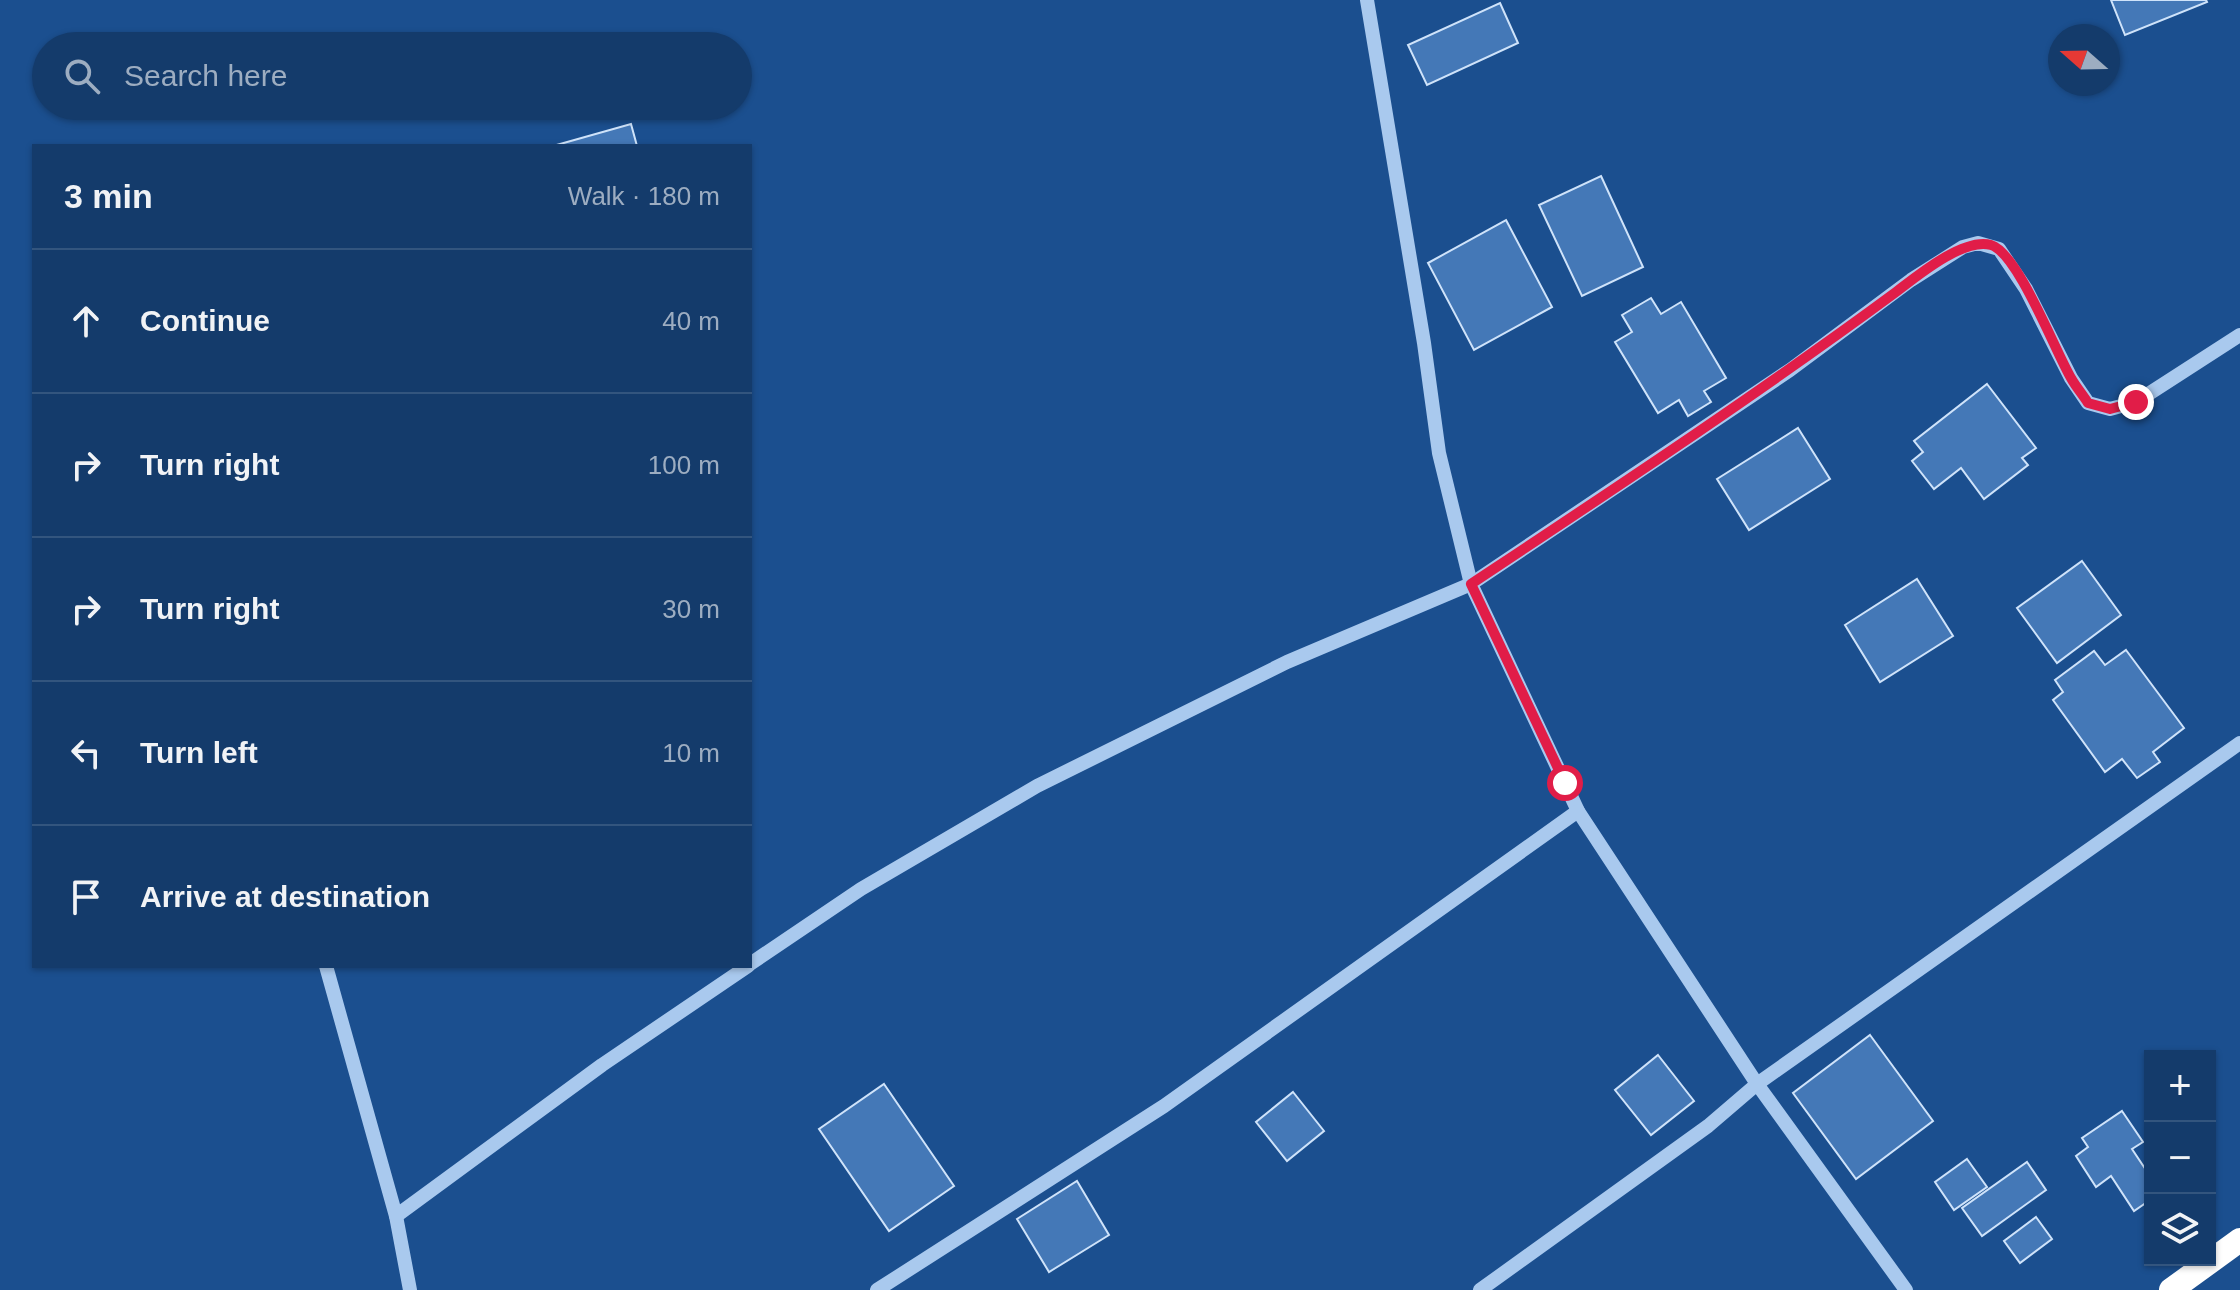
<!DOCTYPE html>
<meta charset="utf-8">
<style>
body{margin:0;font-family:Helvetica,sans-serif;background:#1d4271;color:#f1f3f6}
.controls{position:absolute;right:24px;bottom:24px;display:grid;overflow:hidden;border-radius:0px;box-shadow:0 2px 6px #0004}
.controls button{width:72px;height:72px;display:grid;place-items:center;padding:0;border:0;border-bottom:2px solid #33557e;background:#143b6b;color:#f1f3f6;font:40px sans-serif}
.compass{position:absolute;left:2048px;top:24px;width:72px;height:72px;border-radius:50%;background:#143b6b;box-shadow:0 2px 6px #0004;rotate:290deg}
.stop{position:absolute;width:24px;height:24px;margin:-18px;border:6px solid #e11d48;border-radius:50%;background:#fff}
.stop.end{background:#e11d48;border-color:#fff;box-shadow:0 2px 8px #0008}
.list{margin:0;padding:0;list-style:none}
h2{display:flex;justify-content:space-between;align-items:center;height:104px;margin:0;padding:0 32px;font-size:34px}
h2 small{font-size:26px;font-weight:400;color:#9dadc1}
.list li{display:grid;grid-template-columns:52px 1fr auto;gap:24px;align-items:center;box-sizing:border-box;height:144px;padding:0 32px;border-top:2px solid #33557e}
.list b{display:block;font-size:30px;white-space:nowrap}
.list em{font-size:26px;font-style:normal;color:#9dadc1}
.icon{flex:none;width:44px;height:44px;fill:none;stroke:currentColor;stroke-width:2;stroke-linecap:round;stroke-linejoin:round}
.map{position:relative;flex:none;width:2240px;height:1290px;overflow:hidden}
.search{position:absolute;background:#143b6b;box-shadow:0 2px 6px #0004;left:32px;top:32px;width:720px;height:88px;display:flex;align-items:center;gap:20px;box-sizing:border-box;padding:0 28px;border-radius:44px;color:#9dadc1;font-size:30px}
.panel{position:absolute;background:#143b6b;box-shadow:0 2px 6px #0004;left:32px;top:144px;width:720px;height:824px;border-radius:0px}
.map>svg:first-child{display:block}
.building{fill:#4478b7;stroke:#cfe3fa;stroke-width:2}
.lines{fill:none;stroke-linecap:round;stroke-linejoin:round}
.minor{stroke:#a9c9ee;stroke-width:14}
.highway{stroke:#fff;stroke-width:24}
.route{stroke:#e11d48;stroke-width:10}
</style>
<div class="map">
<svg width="2240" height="1290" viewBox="0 0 2240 1290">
<rect width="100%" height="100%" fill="#1b4f8f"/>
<g class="building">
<polygon points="2111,0 2206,0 2207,2 2125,35"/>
<polygon points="1500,3 1518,43 1427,85 1408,45"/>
<polygon points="631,124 637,146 553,146"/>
<polygon points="1601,176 1643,267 1582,296 1539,205"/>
<polygon points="1506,220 1552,307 1474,350 1428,263"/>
<polygon points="1651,298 1661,314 1681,302 1726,378 1704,391 1711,402 1688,416 1679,400 1658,413 1615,342 1632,332 1622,315"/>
<polygon points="1987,384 2036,448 2022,458 2028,465 1984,499 1961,468 1934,489 1912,461 1923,452 1914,441"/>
<polygon points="1798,428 1830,479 1749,530 1717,479"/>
<polygon points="2082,561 2121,615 2057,663 2017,608"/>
<polygon points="1917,579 1953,636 1880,682 1845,625"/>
<polygon points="2126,650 2184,728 2153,752 2160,762 2137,778 2122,759 2105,772 2053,700 2063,692 2055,680 2094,651 2105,665"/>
<polygon points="1870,1035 1933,1121 1856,1179 1793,1093"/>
<polygon points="1658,1055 1694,1101 1651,1135 1615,1090"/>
<polygon points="884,1084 954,1186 889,1231 819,1129"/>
<polygon points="1293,1092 1324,1131 1287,1161 1256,1122"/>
<polygon points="2122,1111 2143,1142 2132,1149 2150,1176 2150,1200 2134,1211 2111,1176 2096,1187 2076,1156 2088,1147 2082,1138"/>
<polygon points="1967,1159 1987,1187 1954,1210 1935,1182"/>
<polygon points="2027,1162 2046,1190 1982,1236 1962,1208"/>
<polygon points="1077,1181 1109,1235 1049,1272 1017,1219"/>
<polygon points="2036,1217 2052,1239 2020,1263 2004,1241"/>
</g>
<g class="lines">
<g class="minor">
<polyline points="1367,0 1424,343 1439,453 1471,584 1578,811 1757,1084 1906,1290"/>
<polyline points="750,964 861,889 1037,786 1287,662 1471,584 1790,370 1911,280 1963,247 1978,243 1999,249 2026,289 2071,378 2088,403 2110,409 2136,402 2240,335"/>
<polyline points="326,966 396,1216 410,1290"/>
<polyline points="396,1216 602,1065 748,966"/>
<polyline points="877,1290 1164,1106 1578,811"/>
<polyline points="1480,1290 1708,1126 1757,1084 2240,743"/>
</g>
<polyline class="highway" points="2171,1290 2240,1240"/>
</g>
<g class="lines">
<path class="route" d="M1565,783l-94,-199c143,-95 287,-190 425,-292 21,-16 68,-55 95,-47 27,8 64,106 80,133 5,9 12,17 17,25l22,6 26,-7"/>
</g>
</svg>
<div class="controls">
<button>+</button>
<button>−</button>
<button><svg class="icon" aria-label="layers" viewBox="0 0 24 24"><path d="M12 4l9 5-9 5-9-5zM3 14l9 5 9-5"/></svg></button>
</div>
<svg class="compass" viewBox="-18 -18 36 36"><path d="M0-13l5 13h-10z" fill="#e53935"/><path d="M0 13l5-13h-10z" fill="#9dadc1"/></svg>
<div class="stop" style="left:1565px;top:783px"></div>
<div class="stop end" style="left:2136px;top:402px"></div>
<div class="search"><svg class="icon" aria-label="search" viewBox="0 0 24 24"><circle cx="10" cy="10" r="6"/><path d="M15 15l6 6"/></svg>Search here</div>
<section class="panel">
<h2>3 min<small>Walk · 180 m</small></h2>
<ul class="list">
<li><svg class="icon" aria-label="ahead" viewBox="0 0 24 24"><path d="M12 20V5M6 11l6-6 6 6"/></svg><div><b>Continue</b></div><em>40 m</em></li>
<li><svg class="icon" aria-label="right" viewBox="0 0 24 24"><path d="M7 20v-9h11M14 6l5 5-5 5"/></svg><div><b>Turn right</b></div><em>100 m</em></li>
<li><svg class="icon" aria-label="right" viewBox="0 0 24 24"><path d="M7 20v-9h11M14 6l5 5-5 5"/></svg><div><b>Turn right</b></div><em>30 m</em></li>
<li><svg class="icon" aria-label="left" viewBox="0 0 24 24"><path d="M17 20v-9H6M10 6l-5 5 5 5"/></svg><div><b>Turn left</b></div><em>10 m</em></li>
<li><svg class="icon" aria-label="arrive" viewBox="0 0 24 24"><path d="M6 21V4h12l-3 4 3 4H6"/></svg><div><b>Arrive at destination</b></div></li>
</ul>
</section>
</div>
